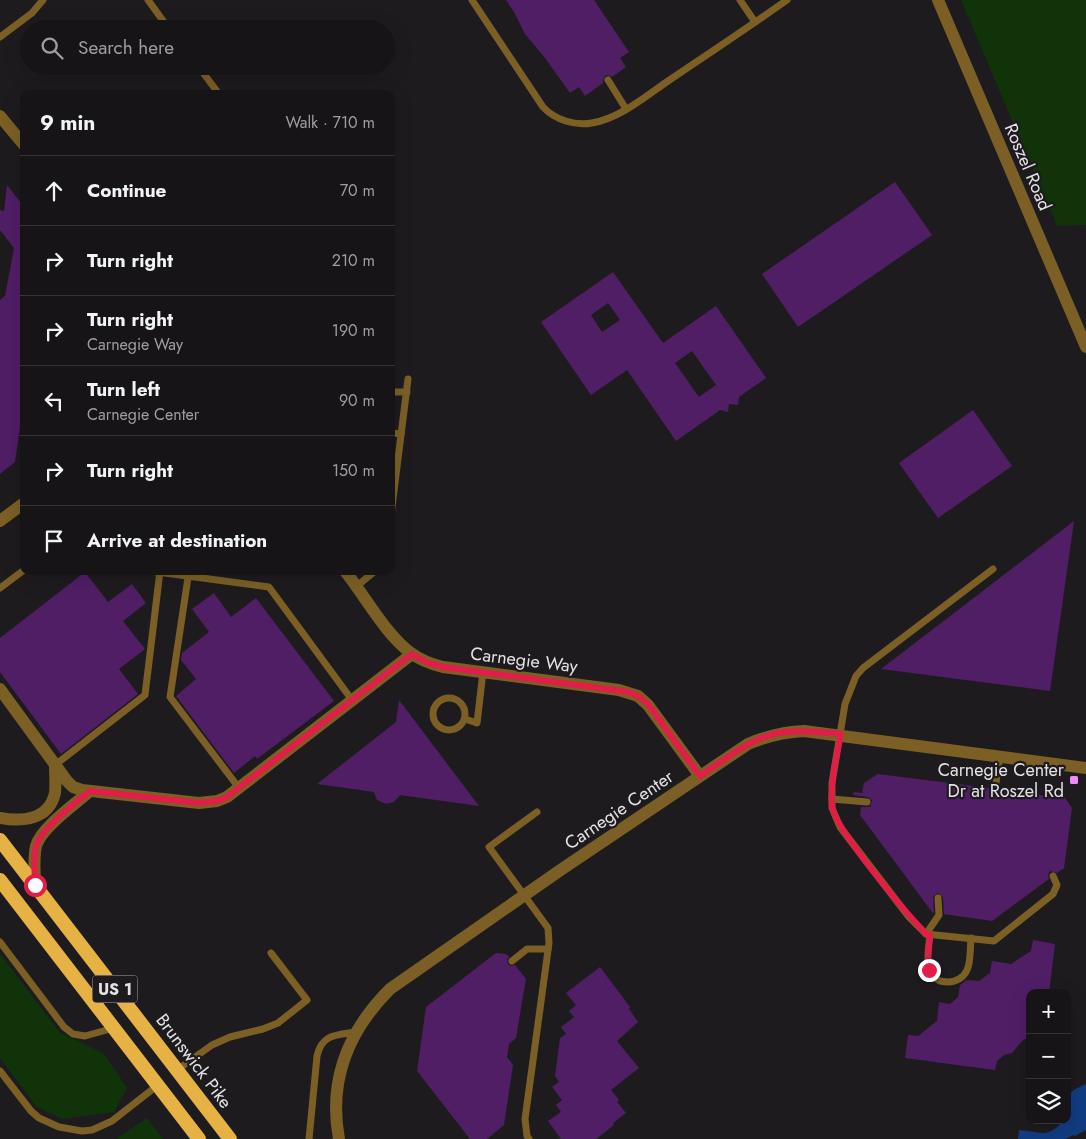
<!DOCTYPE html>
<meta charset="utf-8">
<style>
body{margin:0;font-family:Jost,sans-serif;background:#1f1d20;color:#f1f3f6}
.controls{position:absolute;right:15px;bottom:15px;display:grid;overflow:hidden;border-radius:10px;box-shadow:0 5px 20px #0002}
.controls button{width:45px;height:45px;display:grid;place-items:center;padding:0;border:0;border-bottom:1px solid #353336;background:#161417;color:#f1f3f6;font:25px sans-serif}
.stop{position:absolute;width:15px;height:15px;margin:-11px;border:4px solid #e11d48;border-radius:50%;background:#fff}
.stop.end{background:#e11d48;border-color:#fff;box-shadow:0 1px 5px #0008}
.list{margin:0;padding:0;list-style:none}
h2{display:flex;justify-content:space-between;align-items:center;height:65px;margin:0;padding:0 20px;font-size:21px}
h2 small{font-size:16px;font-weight:400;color:#9e9ea1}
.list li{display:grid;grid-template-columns:32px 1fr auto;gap:15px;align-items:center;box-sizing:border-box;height:70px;padding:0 20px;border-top:1px solid #353336}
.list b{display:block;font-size:19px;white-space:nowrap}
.list p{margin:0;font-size:16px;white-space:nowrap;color:#9e9ea1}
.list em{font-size:16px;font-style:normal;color:#9e9ea1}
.icon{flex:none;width:28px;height:28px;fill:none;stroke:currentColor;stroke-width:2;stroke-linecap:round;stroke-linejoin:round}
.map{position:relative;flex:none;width:1086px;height:1139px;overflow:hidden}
.search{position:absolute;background:#161417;box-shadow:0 5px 20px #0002;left:20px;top:20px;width:375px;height:55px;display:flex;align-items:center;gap:12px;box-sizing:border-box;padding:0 18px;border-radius:28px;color:#9e9ea1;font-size:19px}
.panel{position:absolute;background:#161417;box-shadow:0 5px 20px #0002;left:20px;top:90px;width:375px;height:485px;border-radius:10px}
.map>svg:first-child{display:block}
.green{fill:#11330a}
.water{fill:#113c81}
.building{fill:#501e65;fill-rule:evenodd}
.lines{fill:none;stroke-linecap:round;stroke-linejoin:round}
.service{stroke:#7b5f25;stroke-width:7}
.minor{stroke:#7b5f25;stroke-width:12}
.trunk{stroke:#e6b244;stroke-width:14}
.route{stroke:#e11d48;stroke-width:6}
.poi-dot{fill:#ed8cf9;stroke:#1e1b1f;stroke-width:2}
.labels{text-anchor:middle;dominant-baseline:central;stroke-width:4.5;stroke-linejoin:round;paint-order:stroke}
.shield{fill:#1e1b1f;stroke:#a9a6a9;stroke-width:1}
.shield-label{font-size:16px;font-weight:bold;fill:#e4e2e4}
.street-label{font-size:18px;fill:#e4e2e4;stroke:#1e1b1f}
.poi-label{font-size:18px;fill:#e4e2e4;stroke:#1e1b1f;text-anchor:end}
</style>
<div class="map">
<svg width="1086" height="1139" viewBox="0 0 1086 1139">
<rect width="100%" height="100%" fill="#1e1b1f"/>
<g class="green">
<polygon points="961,0 1086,0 1086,225 1057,226"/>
<polygon points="0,954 60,1033 83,1043 104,1054 127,1088 114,1112 62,1119 37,1107 0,1058"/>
<polygon points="147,1118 163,1139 116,1139"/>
</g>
<path class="water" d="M1086,1084v46l-11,6 -2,-1 -7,4h-48l1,-9c23,2 29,9 45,-10h3c0,-23 -4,-26 19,-36z"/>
<g class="building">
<polygon points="506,0 594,0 629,52 620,58 626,67 612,77 608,75 605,76 603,80 603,83 585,96 579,87 570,93 545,58 525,34 514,12"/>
<polygon points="895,182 932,235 798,327 762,274"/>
<polygon points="7,185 24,207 24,427 20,427 15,462 0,474 0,300 5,296 14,248 0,230 0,210 4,211"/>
<path d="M613,272l50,71 53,-37 50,72 -27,19 -1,8 -9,-1 -1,8 -8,-2 -44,31 -49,-71 -36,25 -50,-73zM608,303l12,17 -18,12 -11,-17zM692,351l24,34 -17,12 -24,-34z"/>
<polygon points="973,410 1012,466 938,518 899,463"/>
<polygon points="1074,521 1050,691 881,669"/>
<polygon points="85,572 108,602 132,584 146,603 123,621 145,649 119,669 138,694 61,754 0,672 0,638"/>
<polygon points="214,593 231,617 256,598 334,701 257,759 255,756 234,773 176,696 196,679 181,660 182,653 209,632 192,609"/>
<polygon points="399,700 479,806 400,795 394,802 386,804 377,800 374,792 317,784 396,722"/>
<polygon points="878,774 990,788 991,793 995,794 999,793 1000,790 1065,798 1072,808 1064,868 1057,873 1050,871 1048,875 1049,879 992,921 944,914 943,897 938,893 933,896 934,913 932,912 860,815 861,807 859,807 870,807 872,800 868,797 853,795 854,792 862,793 864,783"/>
<polygon points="1033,940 1055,944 1049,993 1030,993 1030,1036 1022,1041 1012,1053 1004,1055 997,1061 995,1070 905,1058 908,1035 918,1036 937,1021 939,1002 950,1004 958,997 960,985 967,980 979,981 990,973 992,961 1011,964 1031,951"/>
<polygon points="496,953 506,954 509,957 507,960 508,964 511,966 515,965 526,979 516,1038 509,1044 507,1057 513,1065 504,1125 487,1139 470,1139 417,1071 426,1007"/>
<polygon points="600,967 630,1007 629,1009 638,1022 617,1041 639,1068 611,1090 619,1100 617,1102 626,1113 613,1123 614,1125 596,1139 561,1139 548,1121 561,1112 556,1105 562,1100 552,1087 559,1082 555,1076 560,1038 566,1034 561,1027 574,1017 569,1011 576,1005 566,993"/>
</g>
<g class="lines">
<g class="service">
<polyline points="148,0 169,29"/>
<path d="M472,0l71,107c12,13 32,19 49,16 29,-5 55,-28 79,-44 39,-26 78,-52 116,-79"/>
<polyline points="740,0 755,22"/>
<polyline points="0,37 32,13 43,0"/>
<polyline points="198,66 219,94"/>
<polyline points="608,80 626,109"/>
<polyline points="391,392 407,392"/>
<polyline points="391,433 401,434"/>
<polyline points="391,515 408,379"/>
<polyline points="993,569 863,668 856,676 845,704 832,783 832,808 840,827 909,917 926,934 994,941 1053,894 1057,885 1053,876"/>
<polyline points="150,571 269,587 352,700"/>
<polyline points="189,571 170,697 239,788"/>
<polyline points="357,586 375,571"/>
<polyline points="0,588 24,570"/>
<circle cx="449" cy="714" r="16"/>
<polyline points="465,719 477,723 483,672"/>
<polyline points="55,765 145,695 160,571"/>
<polyline points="995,789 1000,756"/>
<polyline points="832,799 867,802"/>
<polyline points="926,934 939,915 938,898"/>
<path d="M930,935c-1,10 -4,25 -1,35 6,17 32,15 38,0 4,-8 3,-22 4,-32"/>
<polyline points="0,942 64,1027 73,1034 85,1036 114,1028"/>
<polyline points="512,961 527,949 548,949"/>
<polyline points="177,1070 212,1045 230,1037 263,1029 278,1023 307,1000 271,953"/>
<polyline points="0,1071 31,1111 39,1118 59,1127 82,1131 92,1130 112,1121 158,1085"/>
<path d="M309,1139l8,-83c5,-22 19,-21 39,-24"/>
<polyline points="529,1139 527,1136 525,1119 549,943 548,928 489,847 537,812"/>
</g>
<g class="minor">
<polyline points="938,0 1086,347"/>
<polyline points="0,116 24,145"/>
<polyline points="0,521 24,503"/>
<path d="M345,571c20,25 41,64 66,82 9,7 20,11 32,14l176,23 19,6 10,9 52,71"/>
<polyline points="0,689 67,781 73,787 82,790 199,803 217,801 227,797 412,654"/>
<path d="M0,818c22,4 49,2 55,-25 1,-9 0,-19 0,-28"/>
<path d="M35,885c0,-12 -2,-26 1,-39 5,-18 39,-42 54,-55"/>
<path d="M339,1139c-11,-59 9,-108 51,-150l172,-120 186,-125c19,-8 35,-12 56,-13l282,37"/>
</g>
<g class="trunk">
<polyline points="0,840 230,1139"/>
<polyline points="0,880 199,1139"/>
</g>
</g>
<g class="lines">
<path class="route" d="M35,885c0,-12 -2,-26 1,-39 5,-17 39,-43 54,-55l109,12 18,-2 10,-4 185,-143 16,9 15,4 185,25 10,4 10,8 52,72c26,-17 53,-41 86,-44 19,-2 37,0 55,2 -5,24 -11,48 -9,72 2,22 76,109 94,128l4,1 -2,19 1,16"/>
</g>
<rect class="poi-dot" x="1069" y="775" width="10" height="10" rx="2.5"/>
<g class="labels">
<rect class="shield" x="92.5" y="975.5" width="45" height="27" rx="4"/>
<g class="shield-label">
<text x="115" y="989">US 1</text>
</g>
<g class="street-label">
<text transform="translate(1028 167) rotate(67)">Roszel Road</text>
<text transform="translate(524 660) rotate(7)">Carnegie Way</text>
<text transform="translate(619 810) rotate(-34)">Carnegie Center</text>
<text transform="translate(194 1061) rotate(53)">Brunswick Pike</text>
</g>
<g class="poi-label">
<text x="1064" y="770">Carnegie Center<tspan x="1064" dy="21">Dr at Roszel Rd</tspan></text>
</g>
</g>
</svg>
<div class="controls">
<button>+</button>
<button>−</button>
<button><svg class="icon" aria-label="layers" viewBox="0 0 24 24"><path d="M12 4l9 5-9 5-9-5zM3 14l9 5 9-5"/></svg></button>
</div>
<div class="stop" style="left:35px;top:885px"></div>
<div class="stop end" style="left:929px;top:970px"></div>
<div class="search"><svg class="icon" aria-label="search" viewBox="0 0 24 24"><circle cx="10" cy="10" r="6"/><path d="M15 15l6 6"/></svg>Search here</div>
<section class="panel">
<h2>9 min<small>Walk · 710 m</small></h2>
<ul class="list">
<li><svg class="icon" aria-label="ahead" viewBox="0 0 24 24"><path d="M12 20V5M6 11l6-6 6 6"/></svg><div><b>Continue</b></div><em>70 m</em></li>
<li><svg class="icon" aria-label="right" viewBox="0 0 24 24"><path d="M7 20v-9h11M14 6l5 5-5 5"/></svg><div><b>Turn right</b></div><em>210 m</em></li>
<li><svg class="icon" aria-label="right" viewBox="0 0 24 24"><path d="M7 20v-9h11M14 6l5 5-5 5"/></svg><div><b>Turn right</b><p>Carnegie Way</p></div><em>190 m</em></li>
<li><svg class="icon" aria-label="left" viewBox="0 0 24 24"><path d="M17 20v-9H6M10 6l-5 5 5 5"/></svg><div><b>Turn left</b><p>Carnegie Center</p></div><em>90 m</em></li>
<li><svg class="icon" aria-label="right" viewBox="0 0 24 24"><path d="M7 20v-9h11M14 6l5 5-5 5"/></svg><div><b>Turn right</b></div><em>150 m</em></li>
<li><svg class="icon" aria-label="arrive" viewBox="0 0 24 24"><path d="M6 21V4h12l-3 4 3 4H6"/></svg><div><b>Arrive at destination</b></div></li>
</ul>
</section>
</div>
